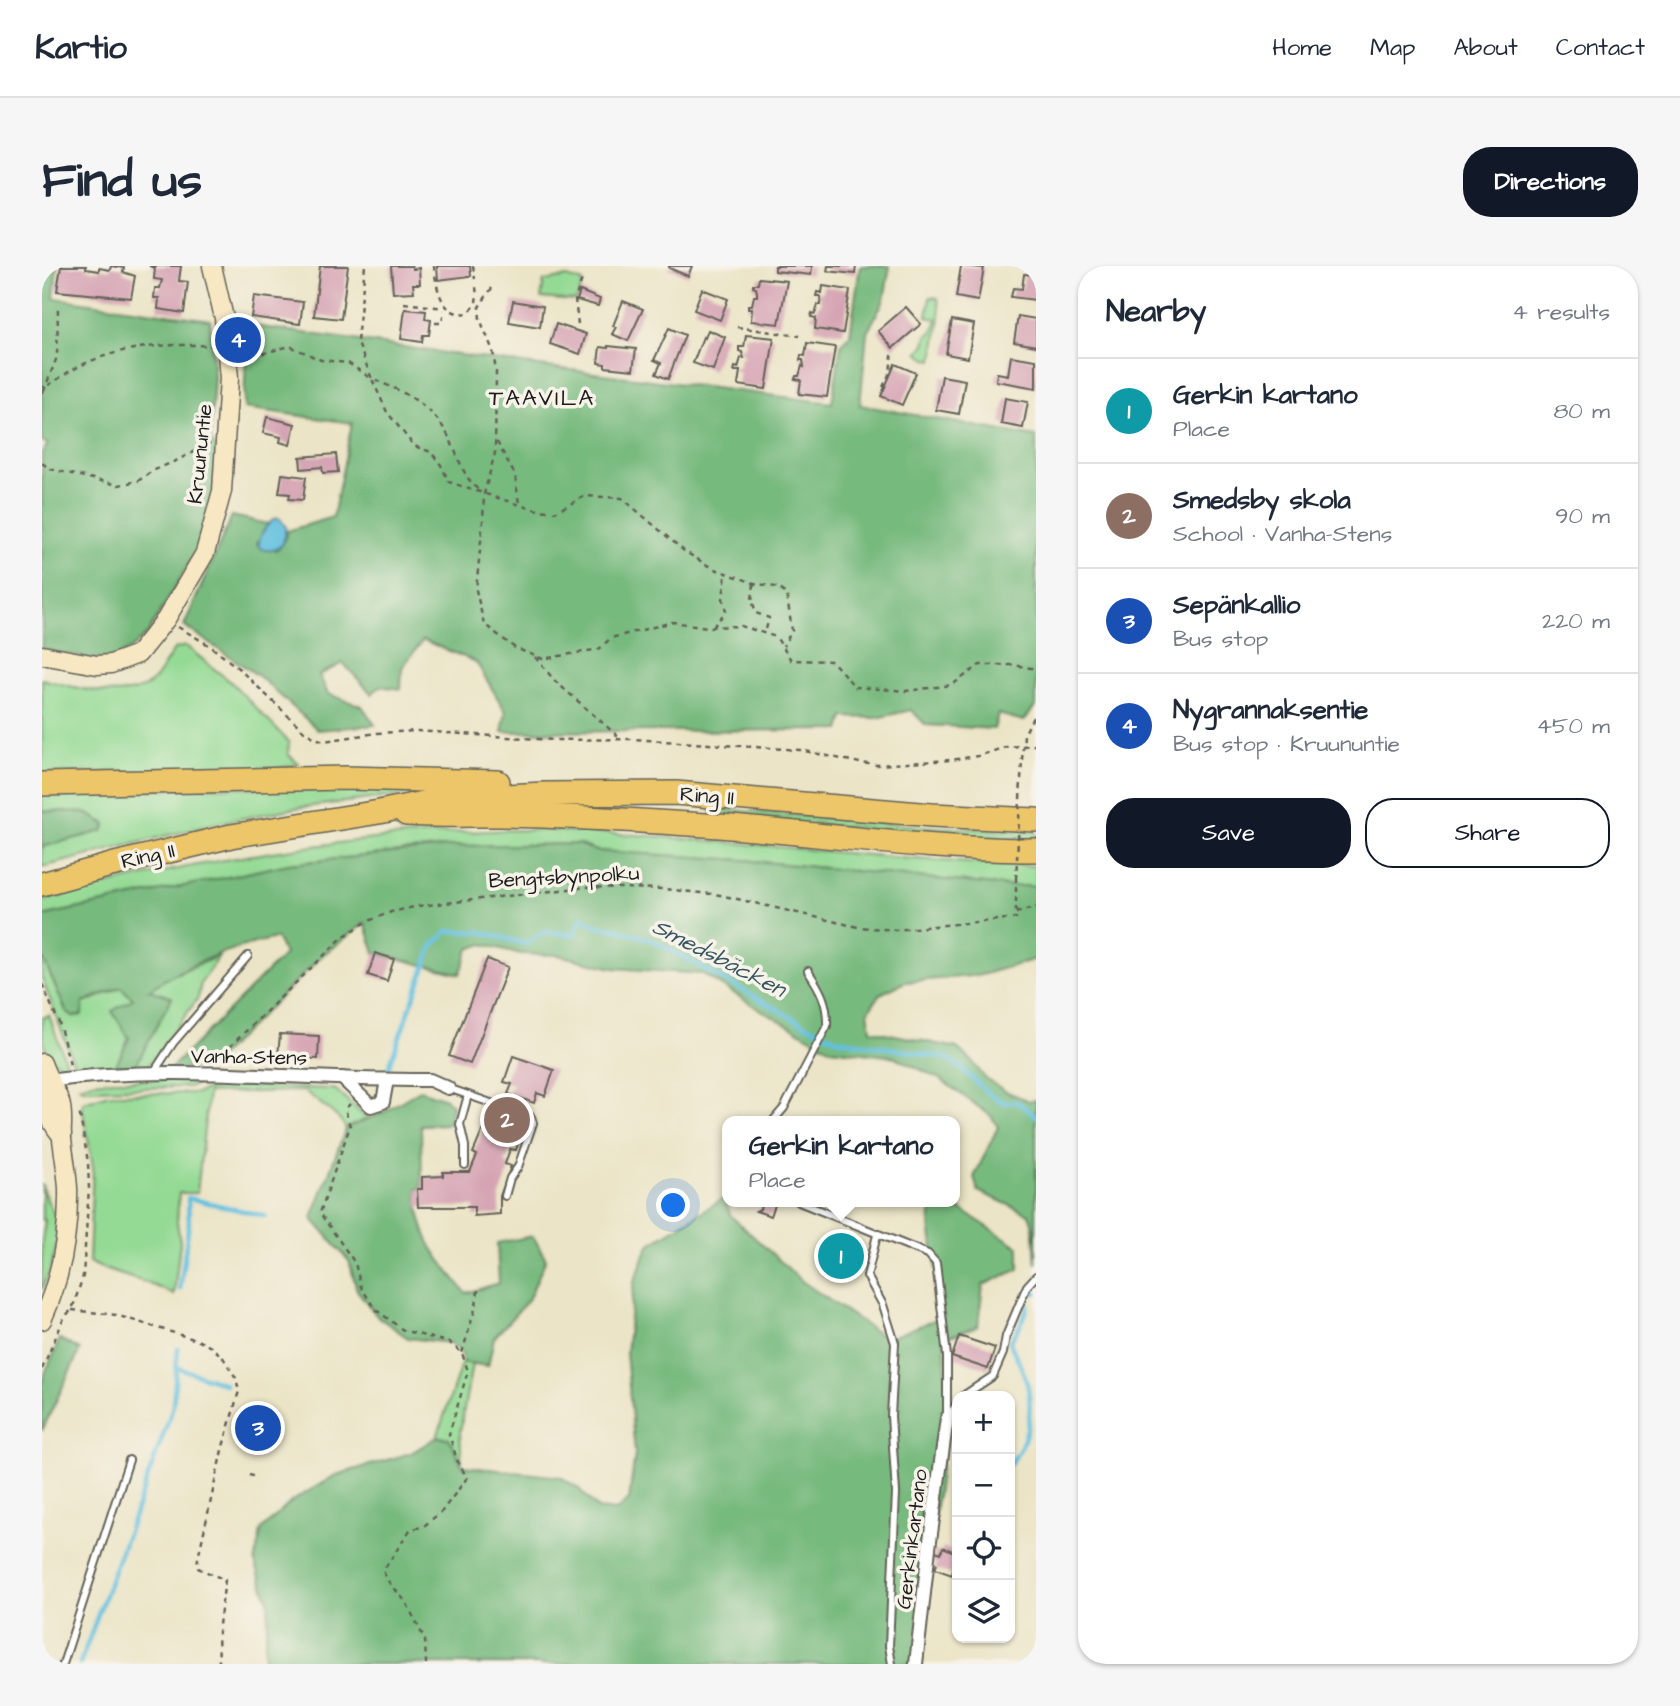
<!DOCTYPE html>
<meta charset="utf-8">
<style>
body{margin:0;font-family:"Architects Daughter",sans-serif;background:#f6f6f7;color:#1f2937}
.controls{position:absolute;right:21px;bottom:21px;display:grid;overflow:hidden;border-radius:14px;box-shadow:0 2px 5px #0004}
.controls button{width:63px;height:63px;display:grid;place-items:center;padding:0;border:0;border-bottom:2px solid #e0e1e3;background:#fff;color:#1f2937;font:35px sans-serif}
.you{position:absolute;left:632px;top:940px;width:24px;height:24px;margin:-18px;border:5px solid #fff;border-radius:50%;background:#1a73e8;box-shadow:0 0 0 10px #1a73e833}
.badge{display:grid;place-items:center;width:46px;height:46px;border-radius:50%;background:#111827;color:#fff;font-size:23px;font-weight:700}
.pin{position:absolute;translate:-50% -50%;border:4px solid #fff;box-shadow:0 2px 7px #0006}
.popup{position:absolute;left:680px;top:850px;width:238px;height:91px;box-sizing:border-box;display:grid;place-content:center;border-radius:14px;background:#fff;filter:drop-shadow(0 2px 5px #0005);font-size:23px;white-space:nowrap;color:#747a83}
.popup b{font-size:26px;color:#1f2937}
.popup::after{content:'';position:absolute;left:50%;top:100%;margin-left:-14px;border:14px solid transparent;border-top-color:#fff}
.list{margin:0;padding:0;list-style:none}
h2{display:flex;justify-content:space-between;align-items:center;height:91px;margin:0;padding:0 28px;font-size:30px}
h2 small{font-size:23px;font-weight:400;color:#747a83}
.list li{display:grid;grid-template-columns:46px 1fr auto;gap:21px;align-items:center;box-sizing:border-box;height:105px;padding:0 28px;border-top:2px solid #e0e1e3}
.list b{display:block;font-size:26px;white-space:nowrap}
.list p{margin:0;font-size:23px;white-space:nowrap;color:#747a83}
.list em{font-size:23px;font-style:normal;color:#747a83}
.actions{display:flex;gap:14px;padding:21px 28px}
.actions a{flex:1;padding:16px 0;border:2px solid #111827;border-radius:28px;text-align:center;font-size:24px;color:#111827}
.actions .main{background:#111827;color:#fff}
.icon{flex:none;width:38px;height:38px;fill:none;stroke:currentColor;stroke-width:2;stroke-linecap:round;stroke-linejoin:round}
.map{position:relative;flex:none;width:994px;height:1398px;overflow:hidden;border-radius:28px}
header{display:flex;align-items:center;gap:42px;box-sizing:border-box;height:98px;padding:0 35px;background:#fff;border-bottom:2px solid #e0e1e3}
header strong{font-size:33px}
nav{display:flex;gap:38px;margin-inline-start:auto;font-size:24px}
.intro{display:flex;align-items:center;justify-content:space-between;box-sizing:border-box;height:168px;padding:0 42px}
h1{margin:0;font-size:49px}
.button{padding:18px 32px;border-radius:28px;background:#111827;color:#fff;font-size:24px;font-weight:700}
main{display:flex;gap:42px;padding:0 42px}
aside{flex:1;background:#fff;border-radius:28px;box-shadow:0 2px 5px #0004}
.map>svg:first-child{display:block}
.green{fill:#94da94;stroke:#587b58;stroke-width:2}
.forest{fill:#77ba7e;stroke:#4a6b4d;stroke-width:2}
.water{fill:#62c0e0;stroke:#3f6e7e;stroke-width:2}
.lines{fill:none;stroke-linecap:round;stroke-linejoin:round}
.stream{stroke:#62c0e0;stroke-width:4.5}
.building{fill:#d5a3b3}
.lane-casing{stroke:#646258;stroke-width:10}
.street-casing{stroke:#646258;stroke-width:16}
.secondary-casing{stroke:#646258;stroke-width:21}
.highway-casing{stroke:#646258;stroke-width:26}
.path{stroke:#646258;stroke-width:2.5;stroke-dasharray:5 5;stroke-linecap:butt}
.lane{stroke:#fff;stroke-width:6}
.street{stroke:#fff;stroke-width:12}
.secondary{stroke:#f7e8c3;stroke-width:18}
.highway{stroke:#ecc669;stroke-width:23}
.path-bridge{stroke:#646258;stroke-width:2.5;stroke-dasharray:5 5;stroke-linecap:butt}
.labels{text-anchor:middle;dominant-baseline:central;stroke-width:7;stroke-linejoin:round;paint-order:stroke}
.street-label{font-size:21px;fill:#1c1c1c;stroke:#f7f3e8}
.neighbourhood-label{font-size:23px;letter-spacing:2px;fill:#1c1c1c;stroke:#f7f3e8}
.water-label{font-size:23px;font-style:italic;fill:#345561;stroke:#f7f3e8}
</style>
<header>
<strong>Kartio</strong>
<nav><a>Home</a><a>Map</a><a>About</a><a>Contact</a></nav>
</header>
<div class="intro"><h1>Find us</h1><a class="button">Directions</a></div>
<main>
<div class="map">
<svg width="994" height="1398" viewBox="0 0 994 1398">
<rect width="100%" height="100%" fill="#f7f3e8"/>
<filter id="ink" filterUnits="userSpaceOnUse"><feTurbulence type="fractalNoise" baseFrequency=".0143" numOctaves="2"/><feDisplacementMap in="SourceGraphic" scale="14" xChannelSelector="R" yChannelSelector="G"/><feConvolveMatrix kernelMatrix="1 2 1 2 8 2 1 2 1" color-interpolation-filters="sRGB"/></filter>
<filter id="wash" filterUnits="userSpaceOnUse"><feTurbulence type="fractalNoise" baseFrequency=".00686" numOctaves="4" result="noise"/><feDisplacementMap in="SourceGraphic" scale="28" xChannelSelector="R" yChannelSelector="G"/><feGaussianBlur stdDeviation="1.57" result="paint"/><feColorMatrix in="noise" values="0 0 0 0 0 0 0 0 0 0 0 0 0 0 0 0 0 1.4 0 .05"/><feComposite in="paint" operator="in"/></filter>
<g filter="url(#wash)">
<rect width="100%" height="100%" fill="#ebe4c6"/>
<g class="green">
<polygon points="525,11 541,16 535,34 532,35 499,32 502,15"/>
<polygon points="888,31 896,32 898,51 891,94 885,93 876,87 883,78 885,70 891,65 895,53 885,51"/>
<path d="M144,380l47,38 56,58 -1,12 11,10 -33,7 -224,2v-94c29,7 86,26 111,2 8,-9 15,-22 21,-32z"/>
<polygon points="175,521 403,524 254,542 175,557 0,601 0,581 61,565 64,558 42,546 0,545 0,528"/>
<path d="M669,542l191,17 134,7v7c-109,-4 -217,-15 -325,-26z"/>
<path d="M487,564c170,4 338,30 507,36v20h-30l-262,-26 -147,-9 -19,-7 -122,2 -167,18 -247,52v-15c161,-43 320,-69 487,-71z"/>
<polygon points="0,690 24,745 80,721 91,733 129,731 106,725 126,711 177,690 159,717 156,732 103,804 33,801 0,712"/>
<path d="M7,749l17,48 -1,3c-23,-6 -23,-28 -23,-48z"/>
<polygon points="71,814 160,814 156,818 145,821 43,823 37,820 50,816"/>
<path d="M181,819l108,4 5,1 28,26 5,2 -23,10c-10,-16 -27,-24 -41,-37l-97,2 -11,100h-18l-2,29 3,20 -6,53c-29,-17 -57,-18 -85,-33l4,-95 -11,-61 2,-4 24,-8 89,-1z"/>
<path d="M0,918c2,16 11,23 14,36 6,23 -6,49 -14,70v-49l3,-21h-3z"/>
<polygon points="420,1096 430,1098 418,1166 420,1200 407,1172 395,1171"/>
</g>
<g class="forest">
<polygon points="0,0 15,0 12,32 168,54 172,111 168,174 174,181 171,230 161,274 106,367 90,382 73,392 51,393 0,383 0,186 6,178 0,175"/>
<path d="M818,0h30l-6,34 -17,33 -7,72 176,32v268l-12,16 -26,-7 -4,15 -68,-4 -15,-15 -34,8 -33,-1 -4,13 -338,2 4,-20 -30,-50 -53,-22 -21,28 -1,21 -21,-3 -8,8 -29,-31 -24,12 9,19 34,12 13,19 -57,5 -58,-53 -76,-51 48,-110 36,8 -11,20c17,12 26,6 30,-13l46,-14 19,-94 -108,-15 3,-83 269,38 316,40 9,-58 9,-10z"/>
<polygon points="0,545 42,546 64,558 61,565 0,581"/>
<path d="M536,578l19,7 147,9 262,26h30v73l-55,16 -76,7 -25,12 -12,18 3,18 86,18 14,12 14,18 20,13 24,10 7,-1v164c-2,-18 0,-34 -7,-50l-51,-23 -4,-14 24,-50 -7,-11 -51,-37 -45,-22 -64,-8 -77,-43 -51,-32 -90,-6 -55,-13 -37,-1 -38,-10 -14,5 -9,25 -85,-21 -10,-30 -41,31 -113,111 -43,6 117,-117 -9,-16c-43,9 -91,26 -127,52l23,7 -37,70 -19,-2 13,-27 -17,-27 21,-12 -12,-12 -38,15 -1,13 -9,2 -7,-6 -24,-55v-40l247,-52 167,-18z"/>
<path d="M378,824l26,9 6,6 -3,19 -28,1 1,64h-5c1,48 21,69 49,104l33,-10 -2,-40 36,-7 13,23 -18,41 -34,38 -6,28 -26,-4v-9l-12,-10 -42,-5 -31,-22 -20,-26 -8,-29 -37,-43 34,-90 36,-15z"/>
<polygon points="682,932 689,950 761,1016 844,1073 900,1051 888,958 890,936 907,936 977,981 977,1003 941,1019 936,1060 903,1072 905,1152 874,1398 221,1398 227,1337 213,1296 219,1264 250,1235 294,1209 369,1187 395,1171 407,1172 421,1200 519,1211 536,1222 556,1243 574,1245 587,1234 593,1188 584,1087 592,1016 607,979"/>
<polygon points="18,1073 38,1084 0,1165 0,1119 4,1105"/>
</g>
<path class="water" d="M234,252l4,1 6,8 -3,17c-8,7 -15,9 -24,3 -2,-9 8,-24 17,-29z"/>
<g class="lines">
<g class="stream">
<polyline points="346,803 391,679 406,665 439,666 484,678 503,666 532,669 540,651 553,660 576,663 612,675 760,757 795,773 904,792 918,801 948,829 963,837 975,836 994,850"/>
<polyline points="138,1023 147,957 146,932 223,950"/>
<polyline points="134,1101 183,1118"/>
<path d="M968,1198c17,-20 23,-50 18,-77 -3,-15 -13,-31 -18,-45 9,-15 21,-29 16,-47l4,-4 6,2"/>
<polyline points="38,1398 128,1150 131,1139 136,1083"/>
</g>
</g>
<g id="blocks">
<g class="building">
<polygon points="19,0 44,0 44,3 57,5 57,2 68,4 69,0 82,2 81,6 93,10 89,32 15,25"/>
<polygon points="107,0 139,0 137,15 146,16 142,47 116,43 117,32 112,32 113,22 118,22 120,14 112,13 113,2"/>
<polygon points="278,0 306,0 299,53 272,50"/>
<polygon points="349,0 370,0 371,3 377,2 378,18 371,18 372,26 351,27"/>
<polygon points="395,0 428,0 429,10 396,14"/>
<polygon points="627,0 650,0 646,10 627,2"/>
<polygon points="733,0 770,0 769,9 733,5"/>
<polygon points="786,0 814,0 813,8 785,5"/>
<polygon points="919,0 942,2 936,35 914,31"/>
<polygon points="982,8 994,9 994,34 969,31 971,22 980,23"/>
<polygon points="717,12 745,15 737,58 709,55 710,43 706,43 706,39 710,39 712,30 715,30 715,26 714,22 711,21 711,18 716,18"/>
<polygon points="781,20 808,24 801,67 773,63 774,52 769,51 770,47 773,48 776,39 779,39 778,30 774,30 775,26 780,27"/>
<polygon points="660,23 686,33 678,54 652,44"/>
<polygon points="538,25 558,33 556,40 535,34"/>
<polygon points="212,30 261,36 258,58 209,51"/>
<polygon points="471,35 501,40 498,61 467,56"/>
<polygon points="581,35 601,43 586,75 570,68 574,61 571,60"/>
<polygon points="864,41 879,58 851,82 836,65"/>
<polygon points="363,43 384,45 383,53 389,54 387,69 381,69 380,76 359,73"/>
<polygon points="976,50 994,53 994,80 972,76"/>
<polygon points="910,54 932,58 926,92 904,88"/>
<polygon points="514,58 544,68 538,88 508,78"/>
<polygon points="627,62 643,69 626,113 614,108 619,97 612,94"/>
<polygon points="666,64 683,71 671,104 651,97 661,71 663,72"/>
<polygon points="704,69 732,72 724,123 696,119 698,105 692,105 693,101 696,102 699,92 702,92 700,86 697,85 697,81 702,81"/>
<polygon points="765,77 793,81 785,131 757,128 759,114 753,113 754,110 757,110 760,100 762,101 761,94 758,94 759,89 763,90"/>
<polygon points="566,80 594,83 591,104 563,101 563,98 556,97 558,81 566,82"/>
<polygon points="969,90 994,94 994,122 954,115 955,107 966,109"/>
<polygon points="853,98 874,107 860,139 839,130"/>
<polygon points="900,110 923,114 917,148 894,144"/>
<polygon points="963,132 986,136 981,162 959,158"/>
<polygon points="225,151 253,158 248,179 238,176 239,171 221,167"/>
<polygon points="294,188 296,206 281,207 280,201 259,203 258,191"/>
<polygon points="240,208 264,211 261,234 247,233 248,228 237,227"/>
<polygon points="333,687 352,693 345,715 326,709"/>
<polygon points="445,693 466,701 428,798 407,790"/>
<polygon points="238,768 277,770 276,793 236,791"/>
<polygon points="471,790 512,804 503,830 495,827 492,837 466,828 470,818 462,816"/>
<polygon points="450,842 483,854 474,884 468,883 463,898 469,900 458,930 458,948 432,950 432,941 376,941 375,923 380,923 380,911 401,910 401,906 428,906 435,889 431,887"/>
<polygon points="720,936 734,936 729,950 714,945 718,943"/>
<polygon points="793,967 815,976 811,985 819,991 814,1003 804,1003 801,1012 779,1004 784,991 779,989 783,978 788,980"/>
<polygon points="917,1070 953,1082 946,1103 910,1091"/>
<polygon points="901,1281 915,1287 910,1309 893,1303 895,1298 890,1296 894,1285 899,1287"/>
</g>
</g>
</g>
<g filter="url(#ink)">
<use href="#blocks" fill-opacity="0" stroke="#646258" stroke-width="2"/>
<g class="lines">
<defs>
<g id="lane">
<polyline points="112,806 131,777 206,690"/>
<polyline points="406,822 489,851 491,857 476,901 468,912 463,930"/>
<path d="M731,855l11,-13 43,-82c1,-23 -7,-37 -19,-55"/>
<polyline points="423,899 423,880 418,858 426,829"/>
<polyline points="757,936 886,988 894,997 905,1090 905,1152"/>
<polyline points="835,969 825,1010 841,1039 853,1077 849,1150 854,1227 847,1380 850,1398"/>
<polyline points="921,1130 951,1110 961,1087 964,1070 985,1020 994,1010"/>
<polyline points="906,1151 915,1138"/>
<polyline points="21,1398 87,1194"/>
</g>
<g id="street">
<polyline points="300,812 329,840 341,836 345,814"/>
<path d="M6,815c126,-18 255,0 382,-1l18,8"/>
<polyline points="874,1398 887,1282 905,1152"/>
</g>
<g id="secondary">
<polyline points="0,389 55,399 69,398 96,388 124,353 163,287 180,225 187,112 182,52 170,0"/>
<path d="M0,797c5,15 13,26 18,39 4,13 1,24 2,37 2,17 5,33 6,49 1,45 -7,90 -26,132"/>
<path d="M6,815c-3,25 -2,36 14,55"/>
</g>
<g id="highway">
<polyline points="0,518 305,512 456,516"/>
<path d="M364,548c32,2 64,1 96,1 72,1 144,6 217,11 105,8 211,24 317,24"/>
<polyline points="0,618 69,599 189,570 337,546 400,533 502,528 634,527 890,549 994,554"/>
</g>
</defs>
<use href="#lane" class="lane-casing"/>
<use href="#street" class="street-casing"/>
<use href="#secondary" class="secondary-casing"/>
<use href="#highway" class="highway-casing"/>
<g class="path">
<path d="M323,0l-8,75 15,38c29,11 58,25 74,53 12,20 15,45 35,60"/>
<path d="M392,0c2,20 7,52 34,47 10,-8 9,-15 8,-27l2,-2"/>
<polyline points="431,0 433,13"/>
<polyline points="450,22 437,41 438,53 451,85 454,106 453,187 442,228 441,255 434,324 442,358 473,382 501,393 557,383 569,372 631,356 665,361 699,360 734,371 749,394 790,395 813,421 864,425 910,419 938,399 972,399 994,403"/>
<polyline points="362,37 402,42"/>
<polyline points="393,57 400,57 402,44"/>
<polyline points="536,58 533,33 540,13"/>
<polyline points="695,61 758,70"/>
<polyline points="201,93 248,80 279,94 306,97 330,113 345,146 372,180 389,186 399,199 407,216 490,243 513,246 543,230 580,232 642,285 670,302 712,317 738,322 745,330 750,365 741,380"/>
<polyline points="0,120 3,122 15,91 16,40"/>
<polyline points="841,121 848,107 850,89"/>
<path d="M0,127c4,-7 9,-10 16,-14 43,-31 101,-37 153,-33"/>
<polyline points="455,176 473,209 477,238"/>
<polyline points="0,197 8,203 77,219 96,215 110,205 136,194 168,177"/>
<polyline points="712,318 710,334 714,347 727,352 723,367"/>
<polyline points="136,361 167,379 196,402 262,465 273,472 282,475 335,467 375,465 512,474 591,473 758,484 818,497 835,499 909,494 936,490 964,481 994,479"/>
<polyline points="671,361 684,345 681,333 684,307"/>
<polyline points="493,391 513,415 579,473"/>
<polyline points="980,494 982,469 994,445"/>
<polyline points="974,647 994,641"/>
<polyline points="0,718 17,757 28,799"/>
<polyline points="173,795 301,671 324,656 349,646 377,640 545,621 622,623 678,629 816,661 854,664 974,652 974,613"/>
<polyline points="308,838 303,843 308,860 278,947 313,997 319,1021 333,1043 361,1064 408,1077 420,1087 426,1105 407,1168 415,1194 425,1212 400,1245 382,1260 368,1264 341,1305 346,1315 364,1336 383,1374 384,1398"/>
<polyline points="30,1044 74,1049 155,1074 169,1081 180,1090 194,1112 197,1125 180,1184 155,1297 156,1302 183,1314 176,1366 177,1398"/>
<polyline points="420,1087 434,1040 436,1024"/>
<polyline points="0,1103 23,1050 30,1044 41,1010 47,922 46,896 37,844"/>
<polyline points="207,1209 211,1210"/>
</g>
<use href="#lane" class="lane"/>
<use href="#street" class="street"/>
<use href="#secondary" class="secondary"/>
<use href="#highway" class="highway"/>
<polyline class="path-bridge" points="974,613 980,494"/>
</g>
</g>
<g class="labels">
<g class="street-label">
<text transform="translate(158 188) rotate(-84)">Kruununtie</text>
<text transform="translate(665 530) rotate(4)">Ring II</text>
<text transform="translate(106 590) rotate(-13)">Ring II</text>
<text transform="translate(522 611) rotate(-3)">Bengtsbynpolku</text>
<text transform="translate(207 791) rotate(1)">Vanha-Stens</text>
<text transform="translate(870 1273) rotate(-83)">Gerkinkartano</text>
</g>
<g class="neighbourhood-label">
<text x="500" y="132">TAAVILA</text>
</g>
<g class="water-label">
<text transform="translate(677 692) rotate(27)">Smedsbäcken</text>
</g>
</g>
</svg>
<div class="controls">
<button>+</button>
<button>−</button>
<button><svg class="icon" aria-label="locate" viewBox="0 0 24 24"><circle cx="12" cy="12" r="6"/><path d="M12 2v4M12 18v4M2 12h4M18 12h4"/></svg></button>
<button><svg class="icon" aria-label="layers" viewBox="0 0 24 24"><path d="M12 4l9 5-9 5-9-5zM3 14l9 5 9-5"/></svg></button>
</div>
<div class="you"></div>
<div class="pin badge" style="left:799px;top:990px;background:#0f9aa8">1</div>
<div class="popup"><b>Gerkin kartano</b>Place</div>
<div class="pin badge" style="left:465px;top:854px;background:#8d6e63">2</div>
<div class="pin badge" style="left:216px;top:1162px;background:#1a4fb4">3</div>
<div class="pin badge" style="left:196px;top:74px;background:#1a4fb4">4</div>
</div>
<aside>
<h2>Nearby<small>4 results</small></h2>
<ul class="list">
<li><span class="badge" style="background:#0f9aa8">1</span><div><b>Gerkin kartano</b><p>Place</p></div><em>80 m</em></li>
<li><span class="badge" style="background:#8d6e63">2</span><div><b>Smedsby skola</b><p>School · Vanha-Stens</p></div><em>90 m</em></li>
<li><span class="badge" style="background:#1a4fb4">3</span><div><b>Sepänkallio</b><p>Bus stop</p></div><em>220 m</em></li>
<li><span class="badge" style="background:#1a4fb4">4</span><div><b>Nygrannaksentie</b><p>Bus stop · Kruununtie</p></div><em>450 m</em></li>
</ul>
<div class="actions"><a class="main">Save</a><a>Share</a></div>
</aside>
</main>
